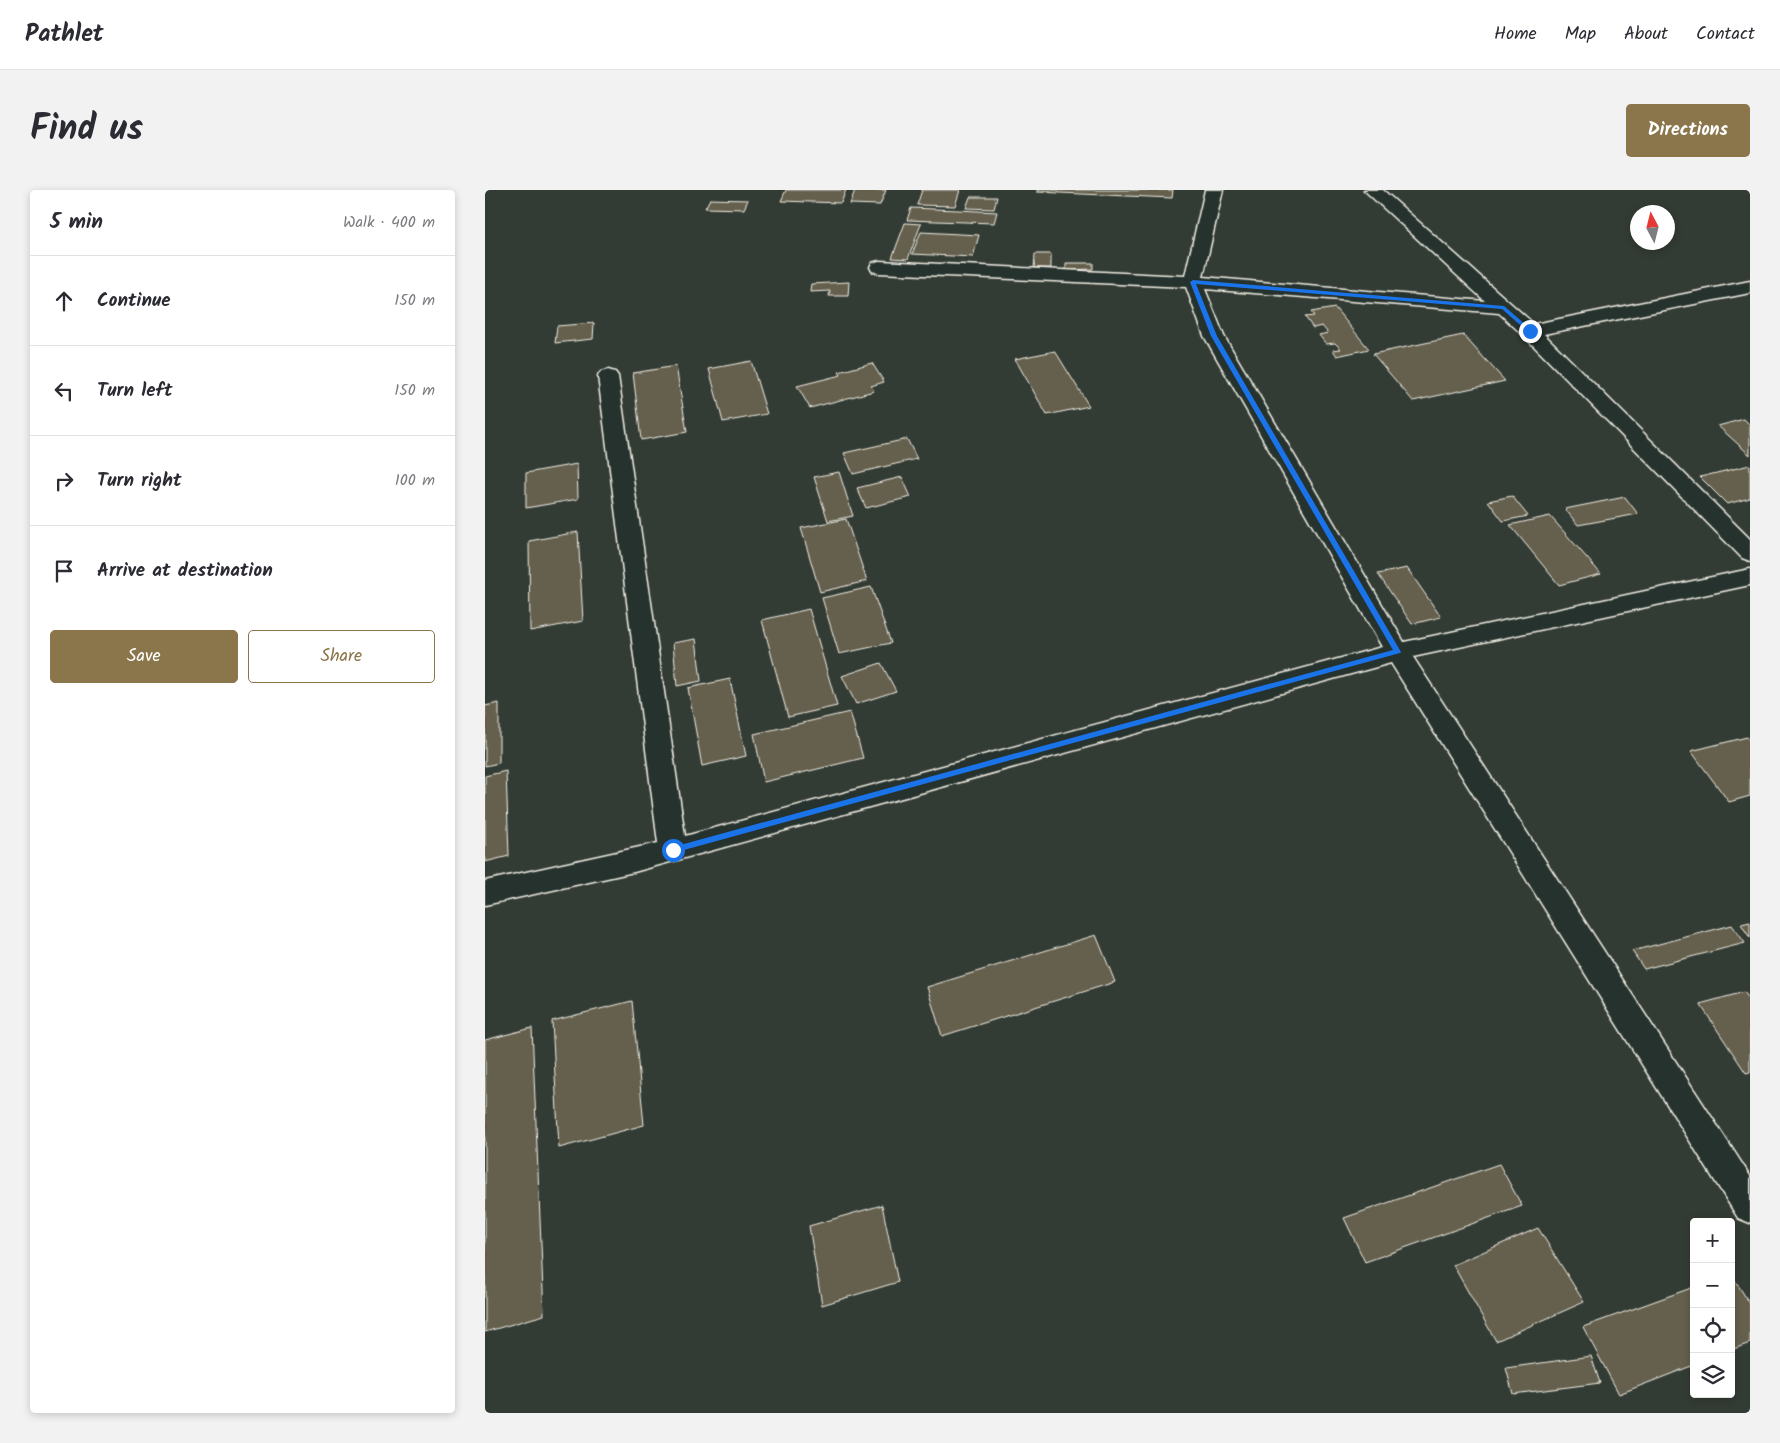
<!DOCTYPE html>
<meta charset="utf-8">
<style>
body{margin:0;font-family:Kalam,sans-serif;background:#f2f2f3;color:#2b2b33}
.controls{position:absolute;right:15px;bottom:15px;display:grid;overflow:hidden;border-radius:5px;box-shadow:0 2px 8px #0003}
.controls button{width:45px;height:45px;display:grid;place-items:center;padding:0;border:0;border-bottom:1px solid #e1e1e2;background:#fff;color:#2b2b33;font:25px sans-serif}
.compass{position:absolute;left:1145px;top:15px;width:45px;height:45px;border-radius:50%;background:#fff;box-shadow:0 2px 8px #0003;rotate:353deg}
.stop{position:absolute;width:15px;height:15px;margin:-11px;border:4px solid #1a73e8;border-radius:50%;background:#fff}
.stop.end{background:#1a73e8;border-color:#fff;box-shadow:0 1px 5px #0008}
.list{margin:0;padding:0;list-style:none}
h2{display:flex;justify-content:space-between;align-items:center;height:65px;margin:0;padding:0 20px;font-size:21px}
h2 small{font-size:16px;font-weight:400;color:#7c7c81}
.list li{display:grid;grid-template-columns:32px 1fr auto;gap:15px;align-items:center;box-sizing:border-box;height:90px;padding:0 20px;border-top:1px solid #e1e1e2}
.list b{display:block;font-size:19px;white-space:nowrap}
.list em{font-size:16px;font-style:normal;color:#7c7c81}
.actions{display:flex;gap:10px;padding:15px 20px}
.actions a{flex:1;padding:11px 0;border:1px solid #8a764a;border-radius:5px;text-align:center;font-size:18px;color:#8a764a}
.actions .main{background:#8a764a;color:#fff}
.icon{flex:none;width:28px;height:28px;fill:none;stroke:currentColor;stroke-width:2;stroke-linecap:round;stroke-linejoin:round}
.map{position:relative;flex:none;width:1265px;height:1223px;overflow:hidden;border-radius:5px}
header{display:flex;align-items:center;gap:30px;box-sizing:border-box;height:70px;padding:0 25px;background:#fff;border-bottom:1px solid #e1e1e2}
header strong{font-size:24px}
nav{display:flex;gap:28px;margin-inline-start:auto;font-size:18px}
.intro{display:flex;align-items:center;justify-content:space-between;box-sizing:border-box;height:120px;padding:0 30px}
h1{margin:0;font-size:35px}
.button{padding:12px 22px;border-radius:5px;background:#8a764a;color:#fff;font-size:18px;font-weight:700}
main{display:flex;gap:30px;padding:0 30px}
aside{flex:1;background:#fff;border-radius:5px;box-shadow:0 2px 8px #0003}
.map>svg:first-child{display:block}
.building{fill:#65604e;stroke:#f4f1e8}
.lines{fill:none;stroke-linecap:round;stroke-linejoin:round}
.minor-casing{stroke:#f4f1e8;stroke-width:3}
.minor{fill:#26332d;fill-rule:evenodd}
.route{fill:#1a73e8}
</style>
<header>
<strong>Pathlet</strong>
<nav><a>Home</a><a>Map</a><a>About</a><a>Contact</a></nav>
</header>
<div class="intro"><h1>Find us</h1><a class="button">Directions</a></div>
<main>
<aside>
<h2>5 min<small>Walk · 400 m</small></h2>
<ul class="list">
<li><svg class="icon" aria-label="ahead" viewBox="0 0 24 24"><path d="M12 20V5M6 11l6-6 6 6"/></svg><div><b>Continue</b></div><em>150 m</em></li>
<li><svg class="icon" aria-label="left" viewBox="0 0 24 24"><path d="M17 20v-9H6M10 6l-5 5 5 5"/></svg><div><b>Turn left</b></div><em>150 m</em></li>
<li><svg class="icon" aria-label="right" viewBox="0 0 24 24"><path d="M7 20v-9h11M14 6l5 5-5 5"/></svg><div><b>Turn right</b></div><em>100 m</em></li>
<li><svg class="icon" aria-label="arrive" viewBox="0 0 24 24"><path d="M6 21V4h12l-3 4 3 4H6"/></svg><div><b>Arrive at destination</b></div></li>
</ul>
<div class="actions"><a class="main">Save</a><a>Share</a></div>
</aside>
<div class="map">
<svg width="1265" height="1223" viewBox="0 0 1265 1223">
<rect width="100%" height="100%" fill="#333c34"/>
<filter id="ink" filterUnits="userSpaceOnUse"><feTurbulence type="fractalNoise" baseFrequency=".02" numOctaves="2"/><feDisplacementMap in="SourceGraphic" scale="10" xChannelSelector="R" yChannelSelector="G"/><feConvolveMatrix kernelMatrix="1 2 1 2 8 2 1 2 1" color-interpolation-filters="sRGB"/></filter>
<g filter="url(#ink)">
<g class="building">
<polygon points="301,0 361,0 356,13 296,11"/>
<polygon points="370,0 401,0 395,15 365,14"/>
<polygon points="437,0 475,0 470,16 432,15"/>
<polygon points="552,0 688,0 687,8 552,2"/>
<polygon points="485,7 512,7 509,19 481,18"/>
<polygon points="225,9 263,10 259,19 220,18"/>
<polygon points="426,18 473,20 512,22 509,33 422,30"/>
<polygon points="420,33 436,34 423,69 407,68"/>
<polygon points="436,42 494,45 488,67 427,64"/>
<polygon points="550,64 566,64 566,78 549,78"/>
<polygon points="581,73 608,73 608,79 581,80"/>
<polygon points="364,92 363,106 344,106 345,101 325,102 326,94"/>
<polygon points="850,118 884,159 852,166 848,160 856,159 850,153 841,154 834,145 843,143 837,136 828,138 820,127 829,126 826,122"/>
<polygon points="109,133 108,149 70,153 72,136"/>
<polygon points="978,145 1020,191 928,211 888,164"/>
<polygon points="570,161 604,216 562,225 530,169"/>
<polygon points="266,171 282,224 238,232 224,179"/>
<polygon points="387,173 399,192 386,196 389,201 325,218 312,196 356,185 354,182"/>
<polygon points="191,176 202,242 156,250 148,183"/>
<polygon points="1259,229 1265,235 1265,265 1233,236"/>
<polygon points="422,249 432,269 368,284 359,263"/>
<polygon points="92,274 93,309 41,318 41,283"/>
<polygon points="1265,275 1265,308 1242,314 1215,287"/>
<polygon points="354,282 368,326 343,331 329,287"/>
<polygon points="417,287 426,307 381,318 372,298"/>
<polygon points="1027,306 1043,326 1018,331 1003,311"/>
<polygon points="1140,307 1153,324 1093,335 1080,319"/>
<polygon points="1065,326 1116,384 1074,395 1025,335"/>
<polygon points="361,329 382,391 335,402 316,338"/>
<polygon points="93,342 98,431 45,441 44,351"/>
<polygon points="922,378 956,427 927,434 893,384"/>
<polygon points="386,397 406,453 354,464 337,408"/>
<polygon points="324,419 352,516 303,527 277,430"/>
<polygon points="211,449 216,491 192,496 188,453"/>
<polygon points="396,473 411,501 371,514 357,486"/>
<polygon points="245,489 261,566 217,576 203,498"/>
<polygon points="14,513 14,573 0,576 0,516"/>
<polygon points="365,522 378,568 279,592 269,544"/>
<polygon points="1262,547 1265,551 1265,606 1244,612 1206,561"/>
<polygon points="21,581 24,666 0,672 0,586"/>
<polygon points="1265,732 1265,748 1256,734"/>
<polygon points="1247,735 1260,753 1159,779 1147,761"/>
<polygon points="611,745 630,792 457,846 442,797"/>
<polygon points="1259,802 1265,810 1265,882 1261,883 1215,814"/>
<polygon points="147,811 159,935 74,958 67,831"/>
<polygon points="47,838 59,1125 0,1142 0,850"/>
<polygon points="1014,974 1037,1016 880,1072 859,1028"/>
<polygon points="397,1015 413,1092 337,1115 324,1036"/>
<polygon points="1053,1038 1099,1112 1011,1151 968,1075"/>
<polygon points="1246,1084 1265,1114 1265,1153 1246,1160"/>
<polygon points="1209,1097 1209,1175 1134,1204 1098,1137"/>
<polygon points="1106,1166 1115,1193 1028,1204 1021,1178"/>
</g>
<g class="lines">
<defs>
<polygon id="minor" points="720,0 738,0 718,87 1000,111 879,0 898,0 1049,134 1265,91 1265,103 1059,144 1265,349 1265,371 1257,368 1038,145 1014,123 720,99 739,146 919,452 1265,379 1265,395 928,467 1265,986 1265,1033 1253,1028 906,473 149,682 0,715 0,691 173,653 113,186 116,182 123,180 130,182 133,186 200,646 897,457 719,146 701,97 394,83 387,81 385,77 387,73 394,71 700,86"/>
</defs>
<use href="#minor" class="minor-casing"/>
<use href="#minor" class="minor"/>
</g>
</g>
<polygon class="route" points="708,90 1019,116 1048,141 1043,142 1017,119 711,94 732,146 916,462 915,463 188,663 185,662 183,660 188,657 908,460 726,146 705,92"/>
</svg>
<div class="controls">
<button>+</button>
<button>−</button>
<button><svg class="icon" aria-label="locate" viewBox="0 0 24 24"><circle cx="12" cy="12" r="6"/><path d="M12 2v4M12 18v4M2 12h4M18 12h4"/></svg></button>
<button><svg class="icon" aria-label="layers" viewBox="0 0 24 24"><path d="M12 4l9 5-9 5-9-5zM3 14l9 5 9-5"/></svg></button>
</div>
<svg class="compass" viewBox="-18 -18 36 36"><path d="M0-13l5 13h-10z" fill="#e53935"/><path d="M0 13l5-13h-10z" fill="#7c7c81"/></svg>
<div class="stop" style="left:188px;top:660px"></div>
<div class="stop end" style="left:1045px;top:141px"></div>
</div>
</main>
